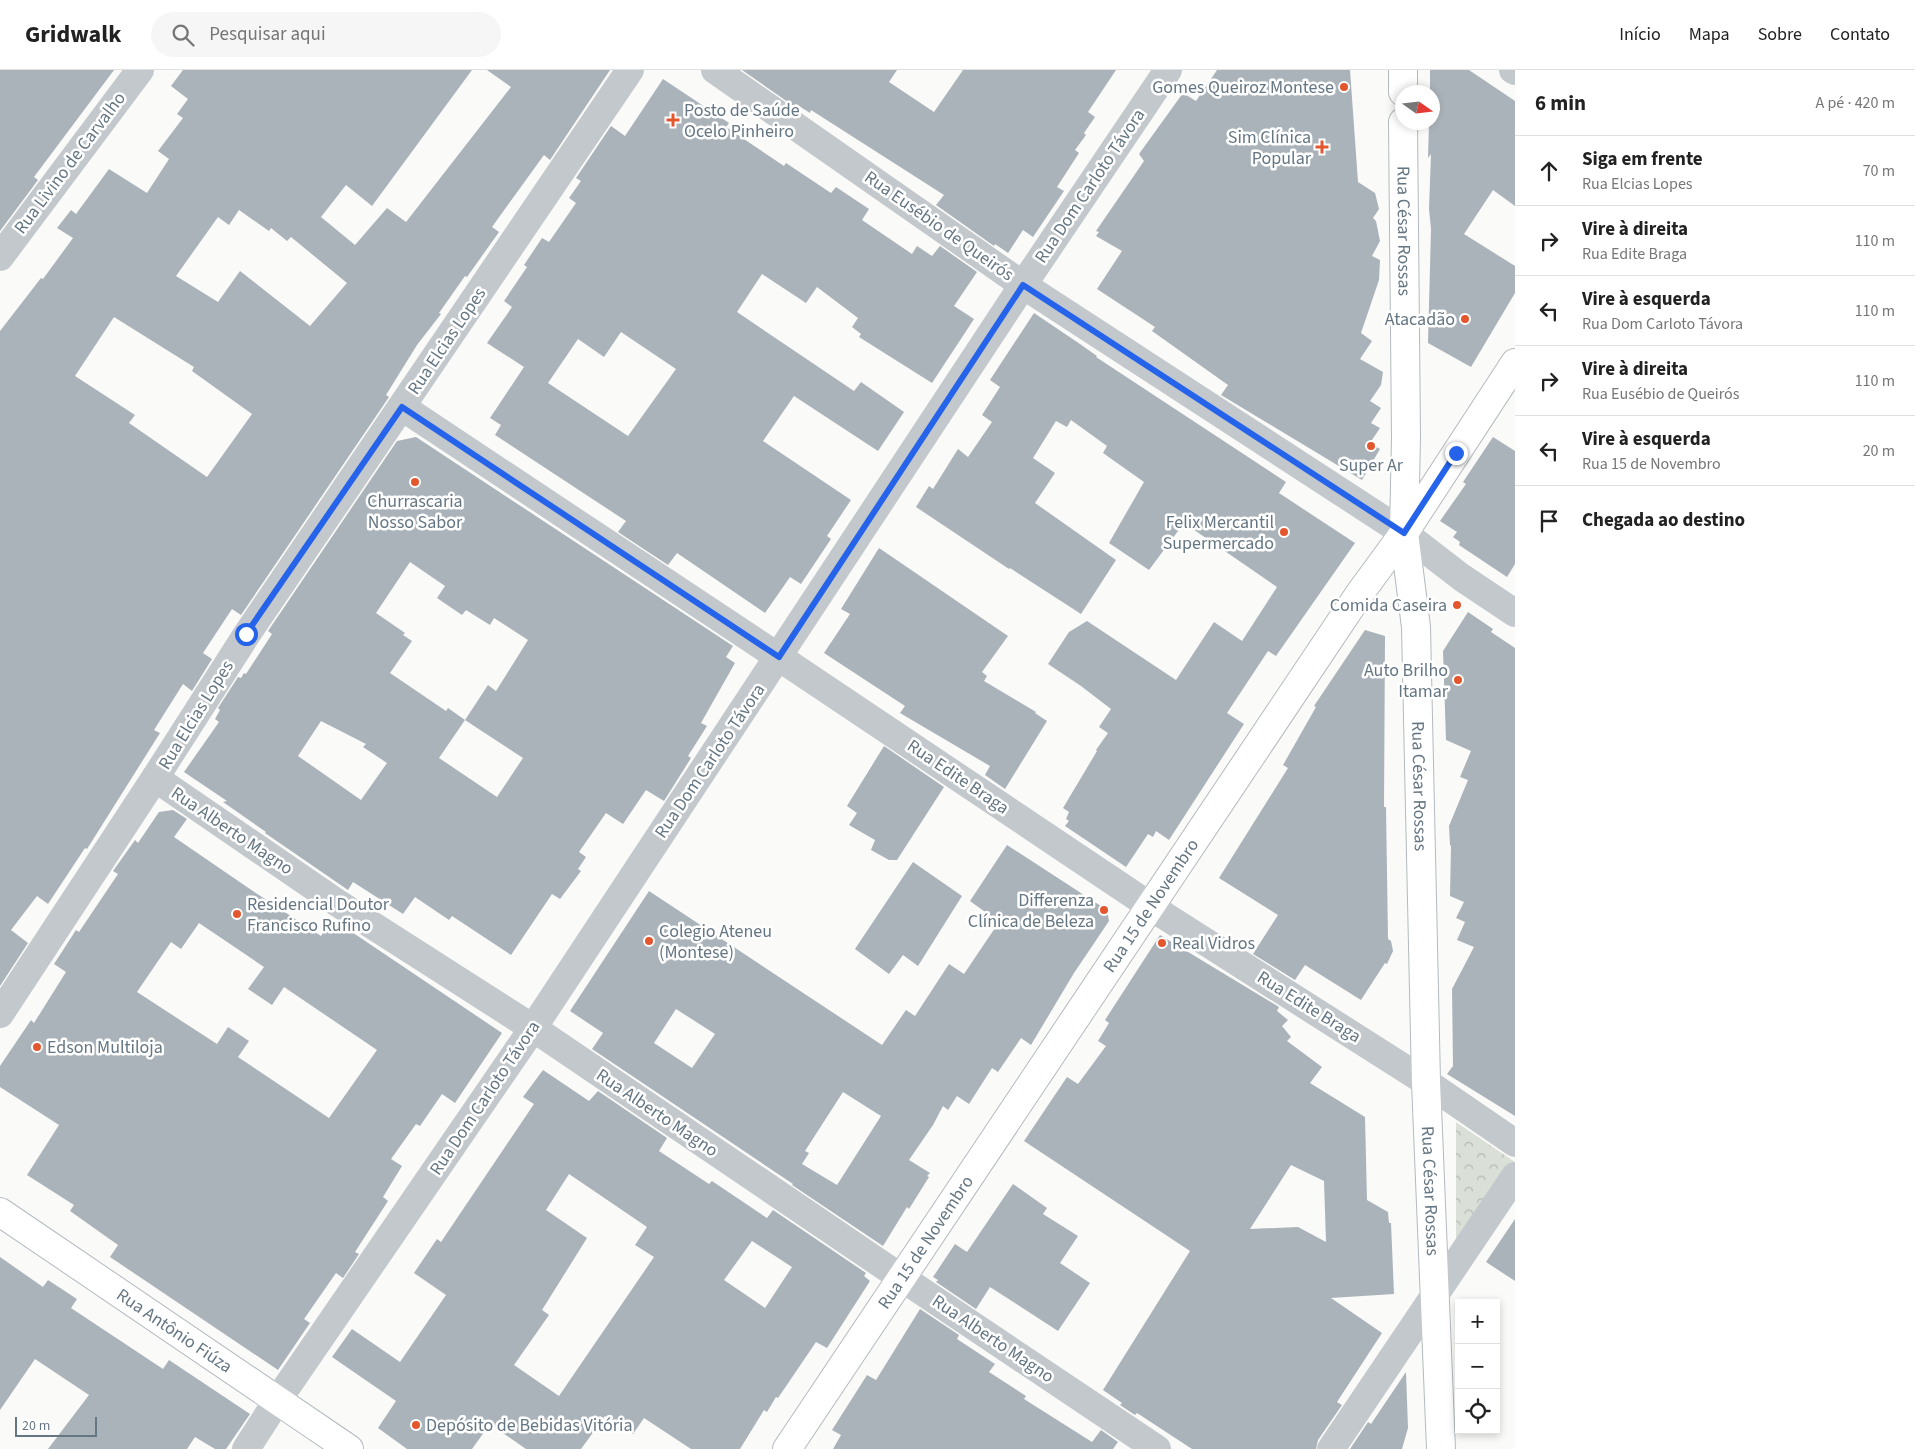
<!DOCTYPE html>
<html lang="pt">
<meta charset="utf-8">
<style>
body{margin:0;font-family:"Source Sans 3",sans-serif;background:#f6f6f6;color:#222}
.controls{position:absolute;right:15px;bottom:15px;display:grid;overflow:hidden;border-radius:0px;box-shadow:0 2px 8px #0003}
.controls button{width:45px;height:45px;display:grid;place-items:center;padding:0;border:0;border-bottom:1px solid #e0e0e0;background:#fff;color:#222;font:25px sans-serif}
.compass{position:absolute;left:1395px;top:15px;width:45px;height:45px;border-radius:50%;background:#fff;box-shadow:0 2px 8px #0003;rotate:104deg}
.scale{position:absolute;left:15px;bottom:12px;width:82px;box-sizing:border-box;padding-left:5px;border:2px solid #657683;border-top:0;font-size:14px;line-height:18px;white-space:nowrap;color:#657683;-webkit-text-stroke:4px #fff;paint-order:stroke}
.stop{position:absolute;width:15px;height:15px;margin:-11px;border:4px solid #2563eb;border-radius:50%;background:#fff}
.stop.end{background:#2563eb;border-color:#fff;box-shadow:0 1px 5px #0008}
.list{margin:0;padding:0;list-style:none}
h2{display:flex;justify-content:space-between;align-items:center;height:65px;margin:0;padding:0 20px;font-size:21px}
h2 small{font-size:16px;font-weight:400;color:#767676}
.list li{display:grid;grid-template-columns:32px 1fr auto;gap:15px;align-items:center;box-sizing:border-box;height:70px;padding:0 20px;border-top:1px solid #e0e0e0}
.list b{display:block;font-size:19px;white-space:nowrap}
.list p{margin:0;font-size:16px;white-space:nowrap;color:#767676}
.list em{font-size:16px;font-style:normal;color:#767676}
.icon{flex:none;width:28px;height:28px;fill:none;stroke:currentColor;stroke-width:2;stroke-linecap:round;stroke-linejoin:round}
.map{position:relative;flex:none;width:1515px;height:1379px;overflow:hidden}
header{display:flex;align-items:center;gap:30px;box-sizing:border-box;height:70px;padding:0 25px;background:#fff;border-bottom:1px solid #e0e0e0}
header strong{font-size:24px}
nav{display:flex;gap:28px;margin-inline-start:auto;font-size:18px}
.search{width:350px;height:45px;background:#f6f6f6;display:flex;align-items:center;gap:12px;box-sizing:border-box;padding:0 18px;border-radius:28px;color:#767676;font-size:19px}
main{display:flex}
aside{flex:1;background:#fff}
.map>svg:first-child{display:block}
.forest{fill:url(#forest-crowns)}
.building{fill:#aab3b9;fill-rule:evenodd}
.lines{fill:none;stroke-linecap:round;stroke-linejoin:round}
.secondary-casing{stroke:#b3babf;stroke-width:30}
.primary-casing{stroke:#b5babe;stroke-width:30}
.street{stroke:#c3c8cc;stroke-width:28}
.secondary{stroke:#fff;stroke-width:28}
.primary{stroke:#fff;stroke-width:28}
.route{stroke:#2563eb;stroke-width:6}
.poi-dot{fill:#e4572e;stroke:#fff;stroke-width:2}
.labels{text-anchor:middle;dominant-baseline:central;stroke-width:5;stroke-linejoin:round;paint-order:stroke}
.poi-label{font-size:18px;fill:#657683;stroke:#fff;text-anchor:end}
.street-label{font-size:18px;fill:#657683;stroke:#fff}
</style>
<header>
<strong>Gridwalk</strong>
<div class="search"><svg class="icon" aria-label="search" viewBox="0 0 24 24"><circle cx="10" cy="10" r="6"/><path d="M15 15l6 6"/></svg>Pesquisar aqui</div>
<nav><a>Início</a><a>Mapa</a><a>Sobre</a><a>Contato</a></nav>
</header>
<main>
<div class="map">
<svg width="1515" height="1379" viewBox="0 0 1515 1379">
<defs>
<pattern id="forest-crowns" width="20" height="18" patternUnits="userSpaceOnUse" patternTransform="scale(1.25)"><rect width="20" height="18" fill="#dadfd7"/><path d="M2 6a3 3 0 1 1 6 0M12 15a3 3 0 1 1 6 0" fill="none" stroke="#b4b9b4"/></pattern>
</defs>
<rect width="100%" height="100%" fill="#fafaf8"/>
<polygon class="forest" points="1456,1052 1515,1092 1515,1096 1456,1184"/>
<g class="building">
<polygon points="0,0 114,0 34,107 38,110 0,161"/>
<path d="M183,0h289l-100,136 -26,-21 -25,32 34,28 32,-37 19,14 105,-135 -24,-17h123l-60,90 -6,-5 -52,72 7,5 -32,45 -2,-1 -26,37 2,1 -24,31 -31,50 3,2 -148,218 -9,-6 -29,44 9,6 -20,32 -9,-7 -29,46 6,3 -73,116 -2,-1 -37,56 -11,-8 -26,34 17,13 -28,43v-655l41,-53 2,1 30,-41 -16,-10 14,-18 5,4 33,-45 38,24 22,-34 -11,-8 25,-33 -6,-4 11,-15 -17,-13zM239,140l30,21 2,-3 16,13 4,-4 56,46 -37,43 -70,-55 -22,31 -42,-26 42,-59 11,8zM114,247l80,50 -2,4 60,43 -45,63 -78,-54 6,-8 -60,-39z"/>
<polygon points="742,0 897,0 889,12 934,42 963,0 1116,0 1088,42 1095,47 1084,63 1086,65 1075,80 1079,83 1057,117 1064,121 1033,167 1023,160 1008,183 995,174 994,176 936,135 944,125 811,40 810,43 796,34 795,37"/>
<polygon points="1217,0 1350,0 1358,112 1375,123 1379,139 1373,148 1376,151 1380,171 1372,186 1380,190 1379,210 1361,263 1372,271 1360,289 1383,302 1381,315 1370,331 1381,338 1371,353 1380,358 1370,373 1380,379 1362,410 1221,325 1228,315 1152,261 1155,257 1097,219 1122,181 1096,166 1099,162 1096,161 1144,91 1139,84 1183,23 1196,31"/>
<polygon points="1430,0 1469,0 1515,31 1515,136 1493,120 1464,164 1515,196 1515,223 1471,297 1428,273 1431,159 1429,139 1431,84 1428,88 1429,52 1432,52 1432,22 1430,22"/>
<path d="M663,9l66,44 -3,4 58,39 2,-3 45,30 5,-6 33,22 -7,11 50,34 5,-8 15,10 8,-10 37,26 -23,34 20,13 -42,64 -73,-46 2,-3 -9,-7 6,-9 -41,-31 -11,16 -44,-29 -25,38 117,79 7,-9 43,30 -26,39 -84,-55 -31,45 88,59 -24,36 4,3 -30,45 -11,-7 -25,36 -88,-60 -9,12 -50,-33 8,-11 -131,-86 6,-10 -11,-7 34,-51 -37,-24 25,-36 -8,-6 23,-34 -3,-2 18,-27 7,4 27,-39 -7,-5 12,-17 -5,-3 35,-52 14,10zM621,262l55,37 -48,67 -80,-53 30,-44 26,18z"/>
<polygon points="1034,243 1080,274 1097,286 1096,287 1286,412 1279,423 1355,473 1276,586 1268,581 1227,643 1244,654 1169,770 1156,761 1153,767 1148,764 1126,797 1065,756 1069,751 1066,749 1069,742 1063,738 1097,681 1096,680 1108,663 1099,657 1111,639 1081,616 1048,594 1069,562 1087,551 1176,610 1214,552 1242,571 1277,517 1184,453 1149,500 1109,473 1144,412 1103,383 1107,376 1071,350 1067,357 1056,351 1033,388 1055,403 1035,433 1116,490 1081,544 1010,498 1009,499 916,437 929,416 933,419 958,379 968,387 992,352 982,345 1000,317 990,310"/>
<path d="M416,367l317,209 -7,11 9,6 -34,60 6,3 -19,30 3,2 -27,43 -18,-11 -23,34 -17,-11 -27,39 7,5 -8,12 3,2 -21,28 -8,-5 -41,61 -59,-39 -3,4 -34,-23 -12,17 -50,-32 -5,8 -83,-57 1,-1 -43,-30 4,-1 -43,-29 35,-50 -4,-3 5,-9 -2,-2 20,-31 3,1 3,-5 2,1 26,-40 -4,-3 129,-190zM410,492l35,24 -8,12 25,17 4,-5 24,15 4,-7 34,22 -32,51 -8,-6 -23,35 -17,-12 -2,3 -56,-38 22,-32 -9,-6 2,-2 -29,-20zM465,650l58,38 -26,39 -58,-39zM321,651l45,23 -3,3 24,16 -26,37 -63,-44z"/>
<polygon points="1493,367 1515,381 1515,494 1507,507 1459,475 1460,472 1453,467 1457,462 1440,451 1466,414 1463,412"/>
<polygon points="879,478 1008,566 982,602 987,606 984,611 1036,642 1035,643 1047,651 1005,719 985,705 990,696 900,643 905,636 824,583 850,544 841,539"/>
<polygon points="1468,542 1493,559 1491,562 1515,578 1515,1046 1447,1004 1453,996 1452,919 1474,877 1457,870 1465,852 1456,848 1464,832 1450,826 1451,776 1450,775 1449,756 1468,710 1460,707 1471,681 1446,670 1443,581"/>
<polygon points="1365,560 1385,566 1384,737 1386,737 1388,869 1391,871 1393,881 1387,894 1385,893 1361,930 1305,895 1295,910 1253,884 1278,845 1219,808 1288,698 1283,695 1316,637 1314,636"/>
<polygon points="884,676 944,717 897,790 889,790 871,780 875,770 849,755 857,743 847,736"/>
<path d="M173,740l14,9 -13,18 73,50 74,49 10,-18 171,115 -47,70 -13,-9 -22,32 -4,-2 -25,35 11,7 -19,31 5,4 -33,51 4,2 -16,24 -7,-5 -32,46 6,4 -32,47 -168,-113 8,-12 -48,-34 4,-6 -47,-30 32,-50 -59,-38v-21l31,-46 3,3 32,-51 -12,-8 22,-34 3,2 39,-58 -5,-3 22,-31 3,3 21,-31zM199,853l65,44 -16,22 24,16 12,-18 93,63 -48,68 -91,-61 11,-16 -21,-14 -11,17 -80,-52 34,-50 10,7z"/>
<path d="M1007,775l100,65 2,11 -35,52 -43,72 -10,-7 -23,34 -6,-4 -23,36 -12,-8 -9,14 -5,-4 -10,19 -24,35 21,13 -3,3 2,1 -20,32 -2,-2 -24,39 -91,-61 1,-1 -201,-135 11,-16 -33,-22 79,-120 233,154 24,-35 9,6 34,-52 15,10 35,-52 -29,-21zM676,939l39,25 -23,34 -38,-25zM843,1022l38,24 -44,69 -35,-21 7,-11 -4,-2z"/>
<polygon points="913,792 962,826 918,896 903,885 889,904 855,879"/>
<path d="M1160,865l119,72 -2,4 11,9 -6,6 9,11 -4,4 35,26 -12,16 55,34 2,83 21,12 1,11h2l3,71 -63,4 51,35 -45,69 5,3 -24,35 -2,9h-124l-55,-36 -2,2 -15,-10 2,-2 -19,-13 87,-139 -166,-110 43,-64 11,7 28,-38 -8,-5 11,-18 -4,-3zM1291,1095l33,16 2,61 -28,-15 -48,2z"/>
<path d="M543,1000l46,31 9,-10 69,47 -8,13 50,33 3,-3 55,37 6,-8 93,63 -2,3 6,5 -43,67 -11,-6 -38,56 -2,-1 -9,15 -3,-2 -24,39h-49l-47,-31 -11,16 -28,-18 -24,33h-55l-36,-25 -18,25h-65l-29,-21 18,-27 -64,-44 20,-28 48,33 46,-67 -32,-22 23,-34 4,3 93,-138 -11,-7zM569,1104l78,53 -12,18 19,12 -95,139 -45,-31 35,-50 -7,-5 45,-72 -41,-28zM752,1171l40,26 -27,41 -41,-28z"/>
<polygon points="1013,1114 1047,1138 1043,1144 1078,1166 1060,1193 1090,1213 1058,1261 990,1217 976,1239 936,1212 938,1210 933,1207 955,1174 967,1182"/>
<polygon points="1515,1149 1515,1211 1486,1192"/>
<polygon points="0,1187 43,1217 48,1210 77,1229 71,1238 163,1299 169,1290 250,1344 226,1379 215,1379 195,1367 187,1379 48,1379 89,1325 35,1289 0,1340"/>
<polygon points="920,1239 959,1265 957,1269 995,1294 989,1302 1026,1326 1024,1329 1092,1372 1101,1360 1118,1372 1113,1379 833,1379 841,1365 832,1360 867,1305 876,1310"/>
<polygon points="1406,1302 1408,1358 1402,1379 1350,1379 1368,1352 1371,1354"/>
</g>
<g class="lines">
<defs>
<g id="secondary">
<polyline points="1403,0 1403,22"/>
<path id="s1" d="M1403,52l3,315 -2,96 12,94 10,455 15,367"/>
<path id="s2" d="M0,1142l349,237"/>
</g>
<g id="primary">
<path id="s3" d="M787,1379l573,-856 44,-60 111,-170"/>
</g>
</defs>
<use href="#secondary" class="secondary-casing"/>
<use href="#primary" class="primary-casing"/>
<g class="street">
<polyline points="715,0 1023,215 1404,463 1461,507 1515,543"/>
<polyline points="1513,0 1515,1"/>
<polyline points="0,187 140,0"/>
<polyline points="402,337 795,598 1165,846 1426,1012 1515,1073"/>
<polyline points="155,708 336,832 533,958 884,1196 1157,1379"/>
<polyline points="0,944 155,708 247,564 630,0"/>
<polyline points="246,1379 277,1331 533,958 1023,215 1168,0"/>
<polyline points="1331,1379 1515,1106"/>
</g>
<use href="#secondary" class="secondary"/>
<use href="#primary" class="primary"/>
</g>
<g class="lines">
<polyline class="route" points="246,564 402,337 779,587 1023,215 1404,463 1456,383"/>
</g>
<g class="poi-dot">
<circle cx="1344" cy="17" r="5"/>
<path d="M670.5 42.5h5v5h5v5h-5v5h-5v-5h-5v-5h5z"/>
<path d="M1319.5 69.5h5v5h5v5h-5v5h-5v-5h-5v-5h5z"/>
<circle cx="1465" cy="249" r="5"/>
<circle cx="1371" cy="376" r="5"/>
<circle cx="415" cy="412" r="5"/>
<circle cx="1284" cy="462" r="5"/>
<circle cx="1457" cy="535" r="5"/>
<circle cx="1458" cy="610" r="5"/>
<circle cx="1104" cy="840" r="5"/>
<circle cx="237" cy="844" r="5"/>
<circle cx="649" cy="871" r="5"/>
<circle cx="1162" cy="873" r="5"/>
<circle cx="37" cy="977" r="5"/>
<circle cx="416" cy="1355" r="5"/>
</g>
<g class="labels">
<g class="poi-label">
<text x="1334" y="17">Gomes Queiroz Montese</text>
<text x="684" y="40" text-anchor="start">Posto de Saúde<tspan x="684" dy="21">Ocelo Pinheiro</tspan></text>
<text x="1311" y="67">Sim Clínica<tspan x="1311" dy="21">Popular</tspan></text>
<text x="1455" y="249">Atacadão</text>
<text x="1371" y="395" text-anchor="middle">Super Ar</text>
<text x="415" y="431" text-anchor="middle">Churrascaria<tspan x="415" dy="21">Nosso Sabor</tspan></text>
<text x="1274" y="452">Felix Mercantil<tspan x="1274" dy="21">Supermercado</tspan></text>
<text x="1447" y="535">Comida Caseira</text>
<text x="1448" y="600">Auto Brilho<tspan x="1448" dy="21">Itamar</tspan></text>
<text x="1094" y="830">Differenza<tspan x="1094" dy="21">Clínica de Beleza</tspan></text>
<text x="247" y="834" text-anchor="start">Residencial Doutor<tspan x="247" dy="21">Francisco Rufino</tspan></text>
<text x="659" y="861" text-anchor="start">Colegio Ateneu<tspan x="659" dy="21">(Montese)</tspan></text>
<text x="1172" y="873" text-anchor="start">Real Vidros</text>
<text x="47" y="977" text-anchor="start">Edson Multiloja</text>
<text x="426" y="1355" text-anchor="start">Depósito de Bebidas Vitória</text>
</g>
<g class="street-label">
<text transform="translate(70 93) rotate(-53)">Rua Livino de Carvalho</text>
<text transform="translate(1090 116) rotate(-56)">Rua Dom Carloto Távora</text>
<text transform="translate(939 156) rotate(35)">Rua Eusébio de Queirós</text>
<text stroke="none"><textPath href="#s1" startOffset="109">Rua César Rossas</textPath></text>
<text transform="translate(447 271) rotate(-56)">Rua Elcias Lopes</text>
<text transform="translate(196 645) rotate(-58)">Rua Elcias Lopes</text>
<text transform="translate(710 691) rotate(-56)">Rua Dom Carloto Távora</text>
<text transform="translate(958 707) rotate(34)">Rua Edite Braga</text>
<text stroke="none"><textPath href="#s1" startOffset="665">Rua César Rossas</textPath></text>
<text transform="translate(232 761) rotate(34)">Rua Alberto Magno</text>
<text stroke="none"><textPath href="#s3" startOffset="654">Rua 15 de Novembro</textPath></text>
<text transform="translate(1309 937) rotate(32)">Rua Edite Braga</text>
<text transform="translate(485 1028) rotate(-56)">Rua Dom Carloto Távora</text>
<text transform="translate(657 1043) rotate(34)">Rua Alberto Magno</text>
<text stroke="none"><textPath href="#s1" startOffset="1070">Rua César Rossas</textPath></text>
<text stroke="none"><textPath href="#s3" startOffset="249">Rua 15 de Novembro</textPath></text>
<text stroke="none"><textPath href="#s2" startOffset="211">Rua Antônio Fiúza</textPath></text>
<text transform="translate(993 1269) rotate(34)">Rua Alberto Magno</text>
</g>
</g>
</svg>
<div class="controls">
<button>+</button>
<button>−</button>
<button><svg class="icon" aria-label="locate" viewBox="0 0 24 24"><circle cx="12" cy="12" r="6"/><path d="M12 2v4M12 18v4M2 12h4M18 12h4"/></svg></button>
</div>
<svg class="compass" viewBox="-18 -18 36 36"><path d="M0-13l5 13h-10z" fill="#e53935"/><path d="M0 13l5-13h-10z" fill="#767676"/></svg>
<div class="scale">20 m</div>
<div class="stop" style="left:246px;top:564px"></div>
<div class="stop end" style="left:1456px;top:383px"></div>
</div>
<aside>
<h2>6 min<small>A pé · 420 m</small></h2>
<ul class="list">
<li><svg class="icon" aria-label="ahead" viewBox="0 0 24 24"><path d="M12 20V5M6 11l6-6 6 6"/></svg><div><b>Siga em frente</b><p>Rua Elcias Lopes</p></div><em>70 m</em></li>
<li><svg class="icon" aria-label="right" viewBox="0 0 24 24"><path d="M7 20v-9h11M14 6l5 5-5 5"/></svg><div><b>Vire à direita</b><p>Rua Edite Braga</p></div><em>110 m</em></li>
<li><svg class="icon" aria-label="left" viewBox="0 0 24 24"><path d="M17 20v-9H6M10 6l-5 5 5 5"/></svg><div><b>Vire à esquerda</b><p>Rua Dom Carloto Távora</p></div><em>110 m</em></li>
<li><svg class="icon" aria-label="right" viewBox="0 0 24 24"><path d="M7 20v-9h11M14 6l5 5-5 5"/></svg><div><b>Vire à direita</b><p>Rua Eusébio de Queirós</p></div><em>110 m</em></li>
<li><svg class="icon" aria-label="left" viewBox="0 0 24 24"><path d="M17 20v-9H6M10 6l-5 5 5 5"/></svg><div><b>Vire à esquerda</b><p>Rua 15 de Novembro</p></div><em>20 m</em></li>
<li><svg class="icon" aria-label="arrive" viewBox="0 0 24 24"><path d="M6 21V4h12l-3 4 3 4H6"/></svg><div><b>Chegada ao destino</b></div></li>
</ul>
</aside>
</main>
